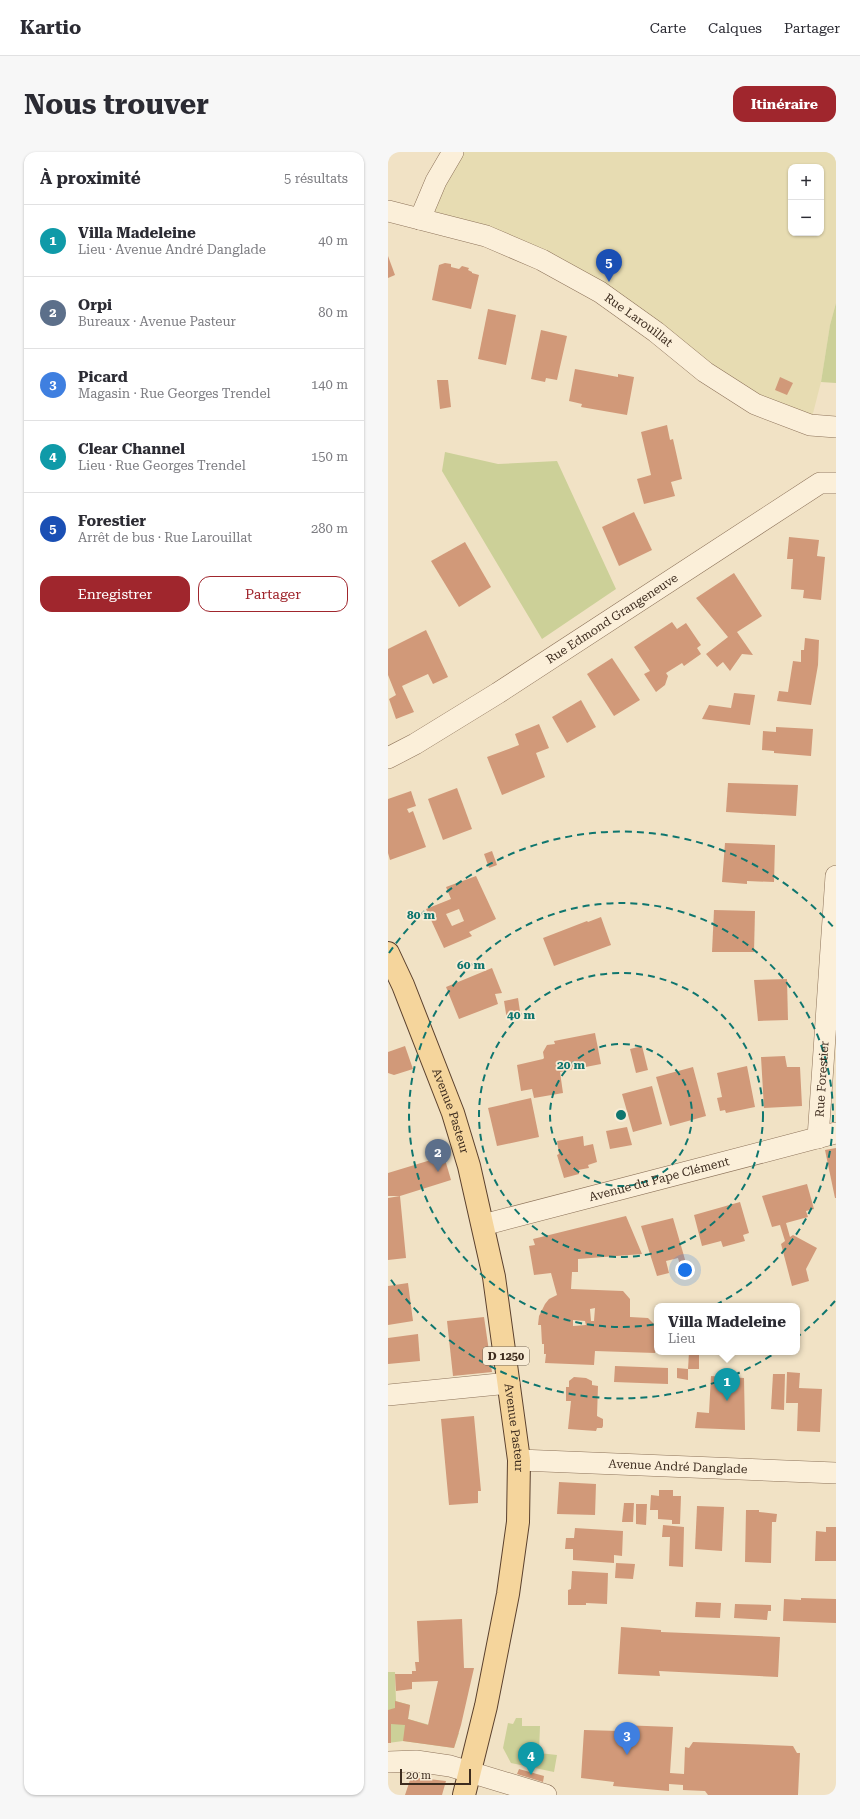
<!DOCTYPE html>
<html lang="fr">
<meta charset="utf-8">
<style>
body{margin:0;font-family:"Roboto Serif",serif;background:#f7f7f7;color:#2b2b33}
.controls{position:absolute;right:12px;top:12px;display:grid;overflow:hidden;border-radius:8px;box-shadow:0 1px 3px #0004}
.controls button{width:36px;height:36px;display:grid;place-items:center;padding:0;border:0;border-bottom:1px solid #e1e1e2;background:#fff;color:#2b2b33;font:20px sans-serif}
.scale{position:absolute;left:12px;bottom:10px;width:71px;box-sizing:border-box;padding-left:4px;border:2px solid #3d2c1f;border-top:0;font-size:11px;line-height:14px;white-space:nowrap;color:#3d2c1f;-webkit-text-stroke:3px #f8ecd6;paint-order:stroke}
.you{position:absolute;left:297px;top:1118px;width:14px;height:14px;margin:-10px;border:3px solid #fff;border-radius:50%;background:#1a73e8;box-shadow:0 0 0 6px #1a73e833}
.badge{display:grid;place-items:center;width:26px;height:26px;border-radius:50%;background:#a0262d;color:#fff;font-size:13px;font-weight:700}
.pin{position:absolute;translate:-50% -33px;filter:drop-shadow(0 1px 2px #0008)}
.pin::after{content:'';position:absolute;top:21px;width:14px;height:12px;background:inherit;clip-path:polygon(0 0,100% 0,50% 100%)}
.popup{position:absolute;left:266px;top:1151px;width:146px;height:52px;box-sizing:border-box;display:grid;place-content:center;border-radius:8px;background:#fff;filter:drop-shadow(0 1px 3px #0005);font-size:13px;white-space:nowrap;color:#7c7c81}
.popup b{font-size:15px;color:#2b2b33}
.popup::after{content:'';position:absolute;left:50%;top:100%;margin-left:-8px;border:8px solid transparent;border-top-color:#fff}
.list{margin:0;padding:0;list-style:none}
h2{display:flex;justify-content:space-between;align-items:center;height:52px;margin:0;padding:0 16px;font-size:17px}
h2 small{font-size:13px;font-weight:400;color:#7c7c81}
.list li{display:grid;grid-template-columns:26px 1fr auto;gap:12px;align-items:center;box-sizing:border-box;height:72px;padding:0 16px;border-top:1px solid #e1e1e2}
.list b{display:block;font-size:15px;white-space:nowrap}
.list p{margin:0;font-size:13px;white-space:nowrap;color:#7c7c81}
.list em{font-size:13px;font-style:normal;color:#7c7c81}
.actions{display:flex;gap:8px;padding:12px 16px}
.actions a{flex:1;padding:9px 0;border:1px solid #a0262d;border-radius:12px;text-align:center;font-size:14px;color:#a0262d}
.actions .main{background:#a0262d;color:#fff}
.map{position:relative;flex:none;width:448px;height:1643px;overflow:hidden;border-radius:12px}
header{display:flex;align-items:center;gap:24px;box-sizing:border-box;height:56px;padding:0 20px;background:#fff;border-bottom:1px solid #e1e1e2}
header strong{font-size:19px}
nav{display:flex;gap:22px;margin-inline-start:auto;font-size:14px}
.intro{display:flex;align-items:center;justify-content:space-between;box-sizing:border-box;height:96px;padding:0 24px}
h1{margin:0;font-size:28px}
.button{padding:10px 18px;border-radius:12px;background:#a0262d;color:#fff;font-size:14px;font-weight:700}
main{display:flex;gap:24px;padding:0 24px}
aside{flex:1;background:#fff;border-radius:12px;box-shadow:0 1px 3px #0004}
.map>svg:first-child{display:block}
.farmland{fill:#e7dcb2;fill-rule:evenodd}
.green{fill:#ccd098}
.building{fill:#d19979;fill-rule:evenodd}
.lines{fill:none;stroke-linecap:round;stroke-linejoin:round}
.minor-casing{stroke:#8d735a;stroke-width:22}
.primary-casing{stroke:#5b412e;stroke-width:24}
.minor{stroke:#fbefd9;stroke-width:21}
.primary{stroke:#f5d59c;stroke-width:22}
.ring{fill:none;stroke:#0f766e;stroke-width:2;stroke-dasharray:7 5}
.labels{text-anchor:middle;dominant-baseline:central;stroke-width:3.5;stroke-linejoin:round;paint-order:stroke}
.shield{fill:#f8ecd6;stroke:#756656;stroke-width:1}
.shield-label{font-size:11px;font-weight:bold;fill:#3d2c1f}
.street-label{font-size:12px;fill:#3d2c1f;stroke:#f8ecd6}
.centre{fill:#0f766e;stroke:#f8ecd6;stroke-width:2}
.ring-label{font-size:12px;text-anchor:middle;font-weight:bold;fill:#0f766e;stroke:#f8ecd6;stroke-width:3.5;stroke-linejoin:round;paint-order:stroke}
</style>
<header>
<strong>Kartio</strong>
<nav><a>Carte</a><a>Calques</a><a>Partager</a></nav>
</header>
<div class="intro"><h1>Nous trouver</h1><a class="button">Itinéraire</a></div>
<main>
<aside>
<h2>À proximité<small>5 résultats</small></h2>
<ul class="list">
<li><span class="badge" style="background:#0f9aa8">1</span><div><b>Villa Madeleine</b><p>Lieu · Avenue André Danglade</p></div><em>40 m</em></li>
<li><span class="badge" style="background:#5c6f8a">2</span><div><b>Orpi</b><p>Bureaux · Avenue Pasteur</p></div><em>80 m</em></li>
<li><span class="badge" style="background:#3f7fe0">3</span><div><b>Picard</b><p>Magasin · Rue Georges Trendel</p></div><em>140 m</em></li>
<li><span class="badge" style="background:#0f9aa8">4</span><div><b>Clear Channel</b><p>Lieu · Rue Georges Trendel</p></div><em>150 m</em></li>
<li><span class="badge" style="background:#1a4fb4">5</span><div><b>Forestier</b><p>Arrêt de bus · Rue Larouillat</p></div><em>280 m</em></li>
</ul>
<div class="actions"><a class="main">Enregistrer</a><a>Partager</a></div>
</aside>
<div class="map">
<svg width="448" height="1643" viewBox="0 0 448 1643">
<rect width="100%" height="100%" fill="#f1e2c5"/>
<path class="farmland" d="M65,0h383v151l-6,22 -9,57 -11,43 -55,-21 -149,-112 -186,-73zM403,15h30v66h-30z"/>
<g class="green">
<polygon points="448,151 448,231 433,230 442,173"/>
<polygon points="57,300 110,312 169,309 228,437 154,487 54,319"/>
<polygon points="0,1520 7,1520 8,1549 22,1553 20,1567 71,1581 66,1596 15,1589 0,1591"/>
<polygon points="128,1566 134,1566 134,1574 152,1574 151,1601 169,1603 166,1620 123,1611 115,1596 120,1571 125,1572"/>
</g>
<g class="building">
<polygon points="0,104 7,123 0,126"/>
<polygon points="57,111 63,112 63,115 71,117 74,114 81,116 80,118 84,120 84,121 91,123 83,157 44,148 51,113"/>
<polygon points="100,157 128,163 118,213 90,207"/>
<polygon points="153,178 179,184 169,228 158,226 157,230 143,227"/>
<polygon points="187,217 230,225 230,222 246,225 239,263 193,255 194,252 181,249"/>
<polygon points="392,225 405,231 399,243 387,238"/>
<polygon points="49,228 60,228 63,255 52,257"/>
<polygon points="279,273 282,288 285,287 294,327 283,330 287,344 256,352 249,327 263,323 253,280"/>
<polygon points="246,360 264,398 231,414 214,375"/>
<polygon points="401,385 431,388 429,404 437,405 433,448 415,446 416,438 403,437 405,407 399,407"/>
<polygon points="77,390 103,435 71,455 43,409"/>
<polygon points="346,421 374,464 349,480 365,503 354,502 342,519 335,510 329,515 318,502 340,485 308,446"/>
<polygon points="284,470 289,477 298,471 313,493 309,496 313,502 296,514 294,511 278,521 280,524 277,533 268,540 256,522 262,519 246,495"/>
<polygon points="38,478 60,525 45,532 40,522 14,534 26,560 8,567 1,547 8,543 0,523 0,497"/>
<polygon points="417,486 431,488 430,513 423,553 389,549 391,539 400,540 405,509 413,510 413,498 416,498"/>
<polygon points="224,506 252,548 226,564 199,522"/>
<polygon points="346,541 367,543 362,573 314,567 321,553 343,556"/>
<polygon points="193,548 208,575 179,591 164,565"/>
<polygon points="151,572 161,596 148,601 157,625 114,643 99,605 131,593 127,582"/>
<polygon points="388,575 425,577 423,604 386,601 386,599 374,598 375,579 388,580"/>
<polygon points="340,631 410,633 408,664 338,660"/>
<polygon points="69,636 84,677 55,688 40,647"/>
<polygon points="23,639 28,654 19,657 21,661 25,659 38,695 2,708 0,701 0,647"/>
<polygon points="337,691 387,693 386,730 359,729 359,732 334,730"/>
<polygon points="104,699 109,713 101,716 96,702"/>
<path d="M88,724l20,43 -27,13 3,4 -28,12 -18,-39 25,-10 -5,-12zM71,757l5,12 -12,5 -6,-12z"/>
<polygon points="326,758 367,759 366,800 324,800"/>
<polygon points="213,765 223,793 166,814 155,786 199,769 200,770"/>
<polygon points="104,816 114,841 107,842 110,852 71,867 58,835"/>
<polygon points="399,827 400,868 370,869 366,828"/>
<polygon points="130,846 133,866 119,868 116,849"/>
<polygon points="207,881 213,912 172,920 175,941 146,946 144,937 133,939 129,913 155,907 156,906 155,900 159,893 167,892 166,889"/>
<polygon points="17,894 25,917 6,923 0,921 0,900"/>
<polygon points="254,894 260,918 248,921 242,897"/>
<polygon points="397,904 399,915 412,915 414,954 376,956 373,905"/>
<polygon points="359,914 367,955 338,961 337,958 332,959 329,946 334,945 329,921"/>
<polygon points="305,915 318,964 282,974 268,925"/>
<polygon points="264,934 274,972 245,980 234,942"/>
<polygon points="143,946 151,985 109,994 100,956"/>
<polygon points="239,975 244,993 222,997 218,979"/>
<polygon points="195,984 196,994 205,992 209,1010 200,1013 201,1016 190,1018 191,1022 176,1026 169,1003 171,1002 169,989"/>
<polygon points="448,996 448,1046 447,1046 437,998"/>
<polygon points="56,1004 63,1028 12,1044 18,1106 0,1108 0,1046 12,1044 0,1044 0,1021"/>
<polygon points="419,1032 426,1057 418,1059 420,1065 398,1071 402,1085 405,1083 429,1096 418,1117 421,1129 404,1134 393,1092 397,1089 392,1073 384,1075 374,1044"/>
<polygon points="352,1050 361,1081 355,1083 357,1089 335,1095 333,1089 314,1094 306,1063"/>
<path d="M238,1064l16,38 -64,5v13h-6l-1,17 52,2 7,8v18l18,1 8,8 -1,27 -60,-2 -1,14 -49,-2 1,-9h-2v-10h-2l-1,-19h-3l1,-9 6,-12 4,-5 8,-4 -6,-22 -17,2 -5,-29 6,-1 -2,-6zM207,1156l-1,13h-3l-1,-12zM185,1168l12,1 1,4 -13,1z"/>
<polygon points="285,1066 298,1111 292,1113 290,1106 278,1109 281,1121 269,1124 253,1074"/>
<polygon points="20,1131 25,1169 0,1173 0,1134"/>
<polygon points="96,1165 104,1220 65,1224 59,1169"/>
<polygon points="30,1182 32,1209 0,1212 0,1186"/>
<polygon points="301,1200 311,1200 311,1217 300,1217"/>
<polygon points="227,1214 280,1216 280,1232 226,1230"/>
<polygon points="289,1216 300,1217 300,1228 289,1226"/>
<polygon points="399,1220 412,1221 411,1236 434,1237 432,1280 409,1279 410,1251 398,1251"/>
<polygon points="385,1222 397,1222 396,1258 383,1257"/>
<polygon points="323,1224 356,1226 357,1278 307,1276 309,1260 321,1261"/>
<polygon points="186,1225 198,1226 204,1229 204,1233 210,1234 209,1264 215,1267 215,1274 214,1276 209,1276 208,1279 180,1277 183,1249 178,1249 178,1235 181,1235 181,1229"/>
<polygon points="86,1264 93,1339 90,1339 90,1351 61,1353 53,1267"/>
<polygon points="171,1330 208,1332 207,1363 169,1362"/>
<polygon points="271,1338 285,1338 285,1344 293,1344 292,1372 284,1372 284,1368 270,1367 270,1358 262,1358 263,1343 271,1344"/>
<polygon points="236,1351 246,1351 245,1370 234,1370"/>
<polygon points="248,1352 259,1352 258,1373 248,1372"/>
<polygon points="309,1354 336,1355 334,1399 307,1397"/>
<polygon points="358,1358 371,1358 371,1360 389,1362 388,1370 384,1370 383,1411 357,1410"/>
<polygon points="275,1373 296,1375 295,1415 281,1414 282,1385 274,1385"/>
<polygon points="438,1375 448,1375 448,1409 427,1409 428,1379 438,1380"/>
<polygon points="187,1376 235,1379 234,1404 226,1403 226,1411 185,1408 185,1397 177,1397 178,1386 186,1386"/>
<polygon points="228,1411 247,1412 245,1427 227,1426"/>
<polygon points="184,1419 220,1421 219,1452 198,1451 198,1453 180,1453 180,1438 183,1437"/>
<polygon points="413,1446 448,1447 448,1471 395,1469 396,1447 413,1448"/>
<polygon points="308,1450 333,1451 332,1466 307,1465"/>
<polygon points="347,1452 383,1453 383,1459 380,1459 379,1468 346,1466"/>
<polygon points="74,1467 76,1516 86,1516 73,1573 66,1596 15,1589 17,1573 3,1572 3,1591 0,1591 0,1558 7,1556 7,1549 22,1553 20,1567 40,1573 50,1529 24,1530 24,1537 8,1539 7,1522 24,1522 24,1519 28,1519 27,1510 31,1510 29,1469"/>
<polygon points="233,1475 273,1478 273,1480 392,1485 390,1525 271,1519 272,1524 230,1522"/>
<polygon points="232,1573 285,1575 282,1621 296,1622 297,1595 301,1596 305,1590 405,1594 409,1601 412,1601 410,1643 320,1643 317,1639 295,1638 295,1633 281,1632 281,1639 225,1634 226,1630 193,1626 196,1578 231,1579"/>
<polygon points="131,1617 156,1624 155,1630 129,1622"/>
<polygon points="23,1625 58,1629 54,1643 17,1643"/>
</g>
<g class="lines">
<defs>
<g id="minor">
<path id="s1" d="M0,59l98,25 56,24 58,32 56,40 49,40 50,32 55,21 26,2"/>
<polyline points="32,67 48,29 65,0"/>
<path id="s2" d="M0,606l27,-14 83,-51 322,-210h16"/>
<path id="s3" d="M430,986l18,-262"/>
<path id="s4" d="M95,1073l353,-92"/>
<polyline points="0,1243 121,1231"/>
<path id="s5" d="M131,1308l317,13"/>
<polyline points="0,1610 28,1609 62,1614 158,1643"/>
</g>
<g id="primary">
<path id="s6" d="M0,801l15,32 50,128 16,53 25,111 25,183 -1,62 -10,72 -22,112 -22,89"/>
</g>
</defs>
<use href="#minor" class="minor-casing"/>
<use href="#primary" class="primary-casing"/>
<use href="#minor" class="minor"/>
<use href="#primary" class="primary"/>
</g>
<g class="ring">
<circle cx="233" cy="963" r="71"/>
<circle cx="233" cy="963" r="142"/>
<circle cx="233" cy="963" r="212"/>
<path d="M447 1149A283 283 0 0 1 1 1125M1 801A283 283 0 0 1 447 777"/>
</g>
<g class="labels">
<rect class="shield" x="95" y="1195" width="46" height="18" rx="3"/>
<g class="shield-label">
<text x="118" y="1204">D 1250</text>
</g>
<g class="street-label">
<text stroke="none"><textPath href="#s1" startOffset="276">Rue Larouillat</textPath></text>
<text stroke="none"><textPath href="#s2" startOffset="264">Rue Edmond Grangeneuve</textPath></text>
<text stroke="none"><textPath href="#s3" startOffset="59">Rue Forestier</textPath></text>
<text stroke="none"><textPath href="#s6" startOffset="170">Avenue Pasteur</textPath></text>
<text stroke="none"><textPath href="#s4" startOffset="182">Avenue du Pape Clément</textPath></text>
<text stroke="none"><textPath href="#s6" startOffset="494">Avenue Pasteur</textPath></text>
<text stroke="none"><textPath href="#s5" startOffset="159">Avenue André Danglade</textPath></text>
</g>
</g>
<circle cx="233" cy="963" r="6" class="centre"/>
<g class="ring-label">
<text x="33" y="767">80 m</text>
<text x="83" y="817">60 m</text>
<text x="133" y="867">40 m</text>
<text x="183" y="917">20 m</text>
</g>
</svg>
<div class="controls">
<button>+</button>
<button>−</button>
</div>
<div class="scale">20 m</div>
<div class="you"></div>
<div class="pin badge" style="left:339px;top:1249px;background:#0f9aa8">1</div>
<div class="popup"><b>Villa Madeleine</b>Lieu</div>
<div class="pin badge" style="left:50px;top:1020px;background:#5c6f8a">2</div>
<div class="pin badge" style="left:239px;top:1603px;background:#3f7fe0">3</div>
<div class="pin badge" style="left:143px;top:1623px;background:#0f9aa8">4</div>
<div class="pin badge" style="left:221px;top:130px;background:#1a4fb4">5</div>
</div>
</main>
